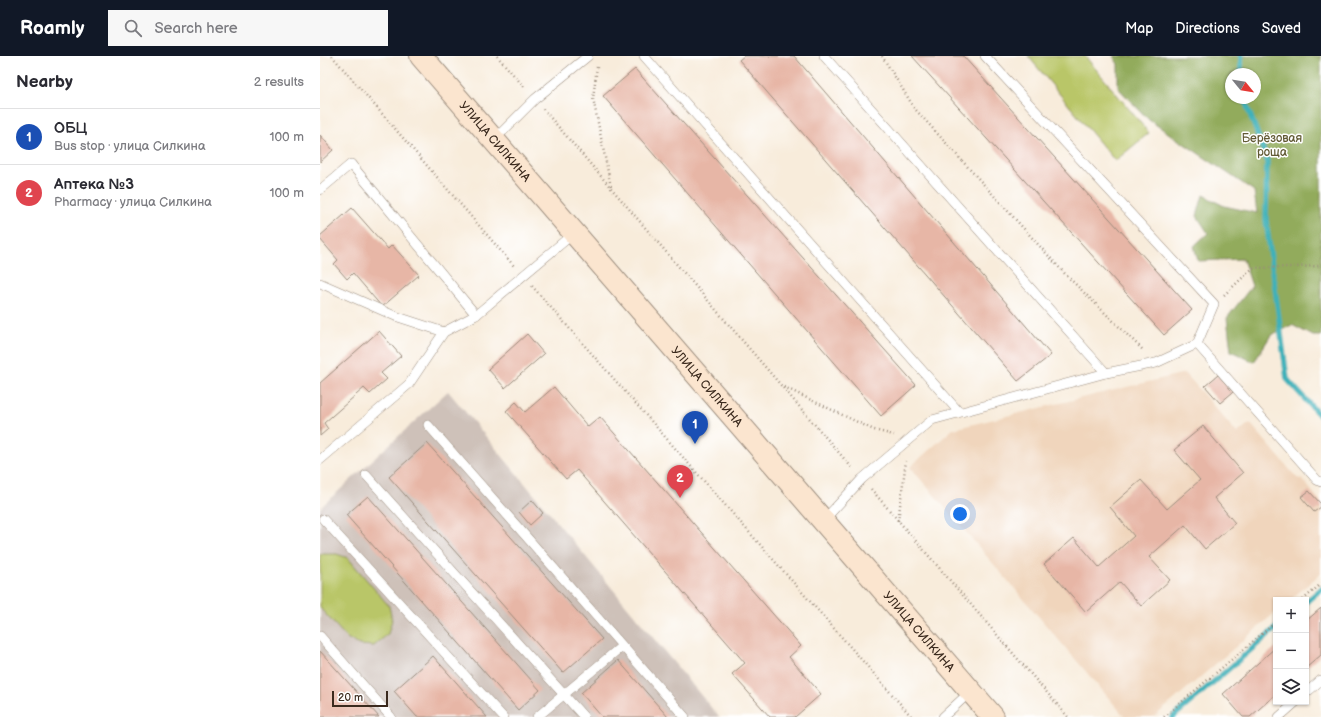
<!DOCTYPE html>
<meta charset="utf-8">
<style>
body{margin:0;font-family:"Balsamiq Sans",sans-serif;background:#f7f7f7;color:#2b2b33}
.controls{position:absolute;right:12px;bottom:12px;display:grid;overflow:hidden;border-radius:0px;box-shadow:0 1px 3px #0004}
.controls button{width:36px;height:36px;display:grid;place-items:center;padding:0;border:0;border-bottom:1px solid #e1e1e2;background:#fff;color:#2b2b33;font:20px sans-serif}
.compass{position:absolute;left:905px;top:12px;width:36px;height:36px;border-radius:50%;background:#fff;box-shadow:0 1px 3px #0004;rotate:120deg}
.scale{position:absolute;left:12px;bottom:10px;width:56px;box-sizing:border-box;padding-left:4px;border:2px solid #3b2a1e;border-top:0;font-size:11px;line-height:14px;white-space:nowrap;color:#3b2a1e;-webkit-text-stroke:3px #fff;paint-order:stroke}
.you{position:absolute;left:640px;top:458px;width:14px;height:14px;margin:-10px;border:3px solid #fff;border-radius:50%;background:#1a73e8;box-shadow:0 0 0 6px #1a73e833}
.badge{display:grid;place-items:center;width:26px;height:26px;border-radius:50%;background:#111827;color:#fff;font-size:13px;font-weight:700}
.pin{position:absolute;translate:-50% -33px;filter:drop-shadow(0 1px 2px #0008)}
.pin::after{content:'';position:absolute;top:21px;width:14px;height:12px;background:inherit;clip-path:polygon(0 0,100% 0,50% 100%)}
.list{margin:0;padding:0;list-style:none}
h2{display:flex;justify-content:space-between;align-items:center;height:52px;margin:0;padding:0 16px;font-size:17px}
h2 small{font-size:13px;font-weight:400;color:#7c7c81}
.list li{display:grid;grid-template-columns:26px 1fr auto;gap:12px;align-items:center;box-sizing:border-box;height:56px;padding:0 16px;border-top:1px solid #e1e1e2}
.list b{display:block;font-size:15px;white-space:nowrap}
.list p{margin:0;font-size:13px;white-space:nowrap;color:#7c7c81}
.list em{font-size:13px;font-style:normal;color:#7c7c81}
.icon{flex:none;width:22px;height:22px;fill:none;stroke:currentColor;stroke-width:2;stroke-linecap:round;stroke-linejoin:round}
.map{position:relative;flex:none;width:1001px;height:661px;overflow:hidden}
header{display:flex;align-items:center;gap:24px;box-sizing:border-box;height:56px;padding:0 20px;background:#111827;color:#fff}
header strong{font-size:19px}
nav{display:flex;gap:22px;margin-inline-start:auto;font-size:14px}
.search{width:280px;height:36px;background:#f7f7f7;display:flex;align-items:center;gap:10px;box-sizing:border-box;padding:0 14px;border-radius:0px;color:#7c7c81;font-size:15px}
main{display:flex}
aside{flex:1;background:#fff}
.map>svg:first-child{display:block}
.built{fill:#f0d5bc}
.industrial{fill:#cec1b9}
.green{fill:#b9c668;stroke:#7a7843}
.forest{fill:#92ab5c;stroke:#666a3d;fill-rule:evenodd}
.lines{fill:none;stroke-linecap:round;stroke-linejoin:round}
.stream{stroke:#41b1b9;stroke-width:5.5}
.building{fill:#e7b6a6}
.lane-casing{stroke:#9a8b7c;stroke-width:10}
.secondary-casing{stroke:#9a8b7c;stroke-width:24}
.path{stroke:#9a8b7c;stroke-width:2.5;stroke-dasharray:1 3;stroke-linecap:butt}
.lane{stroke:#fff;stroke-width:9}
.secondary{stroke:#fbe5cf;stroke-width:22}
.labels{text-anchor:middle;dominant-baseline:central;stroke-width:3;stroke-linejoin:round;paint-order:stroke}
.park-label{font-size:12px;fill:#615934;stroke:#fff}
.street-label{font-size:12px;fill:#3b2a1e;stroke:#fff}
</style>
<header>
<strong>Roamly</strong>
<div class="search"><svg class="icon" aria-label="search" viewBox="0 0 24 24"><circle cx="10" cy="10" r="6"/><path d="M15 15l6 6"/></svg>Search here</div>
<nav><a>Map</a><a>Directions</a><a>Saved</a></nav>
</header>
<main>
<aside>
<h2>Nearby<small>2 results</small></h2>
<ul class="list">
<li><span class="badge" style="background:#1a4fb4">1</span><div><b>ОБЦ</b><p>Bus stop · улица Силкина</p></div><em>100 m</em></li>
<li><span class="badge" style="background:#e0444e">2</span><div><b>Аптека №3</b><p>Pharmacy · улица Силкина</p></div><em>100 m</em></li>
</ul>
</aside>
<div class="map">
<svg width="1001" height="661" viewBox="0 0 1001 661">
<rect width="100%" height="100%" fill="#fff"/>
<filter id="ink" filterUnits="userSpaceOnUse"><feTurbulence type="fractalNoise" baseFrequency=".025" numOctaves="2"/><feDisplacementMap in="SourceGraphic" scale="8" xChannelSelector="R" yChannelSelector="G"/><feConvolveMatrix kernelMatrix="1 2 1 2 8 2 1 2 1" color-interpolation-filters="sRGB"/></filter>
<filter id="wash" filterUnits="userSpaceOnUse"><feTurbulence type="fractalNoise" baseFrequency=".012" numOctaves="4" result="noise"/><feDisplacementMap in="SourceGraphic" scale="16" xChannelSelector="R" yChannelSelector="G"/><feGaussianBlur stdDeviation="0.9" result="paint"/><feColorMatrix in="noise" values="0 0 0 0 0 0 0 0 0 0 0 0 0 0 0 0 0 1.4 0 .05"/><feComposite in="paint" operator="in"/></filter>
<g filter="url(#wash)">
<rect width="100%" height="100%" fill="#f8ecdb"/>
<polygon class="built" points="865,317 917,377 930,367 977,422 982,423 1001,446 1001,517 970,544 956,544 956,556 834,661 805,661 590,411 633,373"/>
<polygon class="industrial" points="128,335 399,661 0,661 0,452"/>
<g class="green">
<polygon points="708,0 765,0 829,77 795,105"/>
<polygon points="0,498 17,498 28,502 69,550 72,564 68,578 54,590 39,589 27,582 0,552"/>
</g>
<path class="forest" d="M793,0h208v280h-8l-21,-11 -21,10 -17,27 -23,-11 -4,-33 25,-32 -9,-27 -45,2 -4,-15 14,-13 -11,-17 6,-21 21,11 33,7 -3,-22 -105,-71 -31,-32v-24zM911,18h24v24h-24z"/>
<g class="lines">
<g class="stream">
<polyline points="921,18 921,0"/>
<polyline points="924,42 947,104 946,164 967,323 1001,361"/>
<polyline points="986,546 1001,533"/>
<polyline points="853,661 956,572"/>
</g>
</g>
<g id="blocks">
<g class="building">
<polygon points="424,0 474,0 731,299 698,325 419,4"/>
<polygon points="592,0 643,0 872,254 844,279"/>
<polygon points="315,13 596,329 561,360 283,40"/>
<polygon points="0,79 13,94 0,106"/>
<polygon points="32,152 68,193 72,189 99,219 62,251 33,217 27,223 14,208 18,204 0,183 0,180"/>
<polygon points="59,275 81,300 61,317 67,323 50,338 44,332 4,367 8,373 0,380 0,327"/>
<polygon points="207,278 224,298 185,332 168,313"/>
<polygon points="898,319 913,336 900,347 885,330"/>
<polygon points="234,331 268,371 280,361 481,590 469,601 501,638 475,661 450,661 412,618 425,607 257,414 246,423 186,355 196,346 205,356"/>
<polygon points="883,370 923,417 894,442 915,467 885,493 865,469 829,501 850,524 821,550 800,526 766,556 724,508 754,482 779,511 814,480 790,451 821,424 847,453 880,424 854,394"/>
<polygon points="107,387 282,583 243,617 69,421"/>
<polygon points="989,435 1001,448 1001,451 994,456 981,441"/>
<polygon points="48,440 220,634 198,654 26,459"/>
<polygon points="212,444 223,457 210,469 199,456"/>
<polygon points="1001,552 1001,599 986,612 986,565"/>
<polygon points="956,591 956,638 930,661 923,661 903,638"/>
<polygon points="0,595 59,661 0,661"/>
<polygon points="113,600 167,661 97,661 74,635"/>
<polygon points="298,604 348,661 282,661 261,637"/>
</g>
</g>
</g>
<g filter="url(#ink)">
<use href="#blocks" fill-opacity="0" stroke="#9a8b7c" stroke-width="1"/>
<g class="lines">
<defs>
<g id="lane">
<polyline points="324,0 639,356"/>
<polyline points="504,0 786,317"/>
<polyline points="174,84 215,43 268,0"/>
<polyline points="0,134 31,108 156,259"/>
<polyline points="0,227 75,260 124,276"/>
<polyline points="877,288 997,424 1001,426"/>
<polyline points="108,369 365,661"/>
<polyline points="0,404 89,328 124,276 156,259 254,177"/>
<polyline points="46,419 264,661"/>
<polyline points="3,463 183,661"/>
<polyline points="503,465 542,423 612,364 786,317 836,307 877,288 894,248 665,0"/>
<polyline points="0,580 71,661"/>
<polyline points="986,637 1001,624"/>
<polyline points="217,661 302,590"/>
<polyline points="623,661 651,635"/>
<polyline points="959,661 976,646"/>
</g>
<g id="secondary">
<path id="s1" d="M101,0l572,661"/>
</g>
</defs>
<use href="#lane" class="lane-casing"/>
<use href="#secondary" class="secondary-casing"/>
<g class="path">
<polyline points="12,0 194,210"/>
<polyline points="177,0 206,33"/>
<polyline points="562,0 595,53 746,219 824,295"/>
<polyline points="277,11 273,42 291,131"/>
<polyline points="223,53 533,413"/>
<polyline points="212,230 592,661"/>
<polyline points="904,239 933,212 1001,210"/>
<polyline points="464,331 554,374 574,379"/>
<polyline points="551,433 748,661"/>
<polyline points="578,465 586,405"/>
<polyline points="983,544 1001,528"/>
<polyline points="844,661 956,566"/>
</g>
<use href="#lane" class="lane"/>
<use href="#secondary" class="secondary"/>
</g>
</g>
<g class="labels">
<g class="park-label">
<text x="952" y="82">Берёзовая<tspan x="952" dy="14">роща</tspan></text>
</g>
<g class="street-label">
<text stroke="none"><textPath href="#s1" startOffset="113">УЛИЦА СИЛКИНА</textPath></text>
<text stroke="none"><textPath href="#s1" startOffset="437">УЛИЦА СИЛКИНА</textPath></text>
<text stroke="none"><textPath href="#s1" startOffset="761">УЛИЦА СИЛКИНА</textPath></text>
</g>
</g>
</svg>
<div class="controls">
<button>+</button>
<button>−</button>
<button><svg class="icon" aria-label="layers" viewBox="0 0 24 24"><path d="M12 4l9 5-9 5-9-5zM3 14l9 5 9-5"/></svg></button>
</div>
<svg class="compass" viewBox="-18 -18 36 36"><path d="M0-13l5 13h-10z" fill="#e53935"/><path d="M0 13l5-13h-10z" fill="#7c7c81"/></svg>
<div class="scale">20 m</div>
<div class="you"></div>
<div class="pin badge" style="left:375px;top:388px;background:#1a4fb4">1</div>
<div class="pin badge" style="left:360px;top:442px;background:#e0444e">2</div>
</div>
</main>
